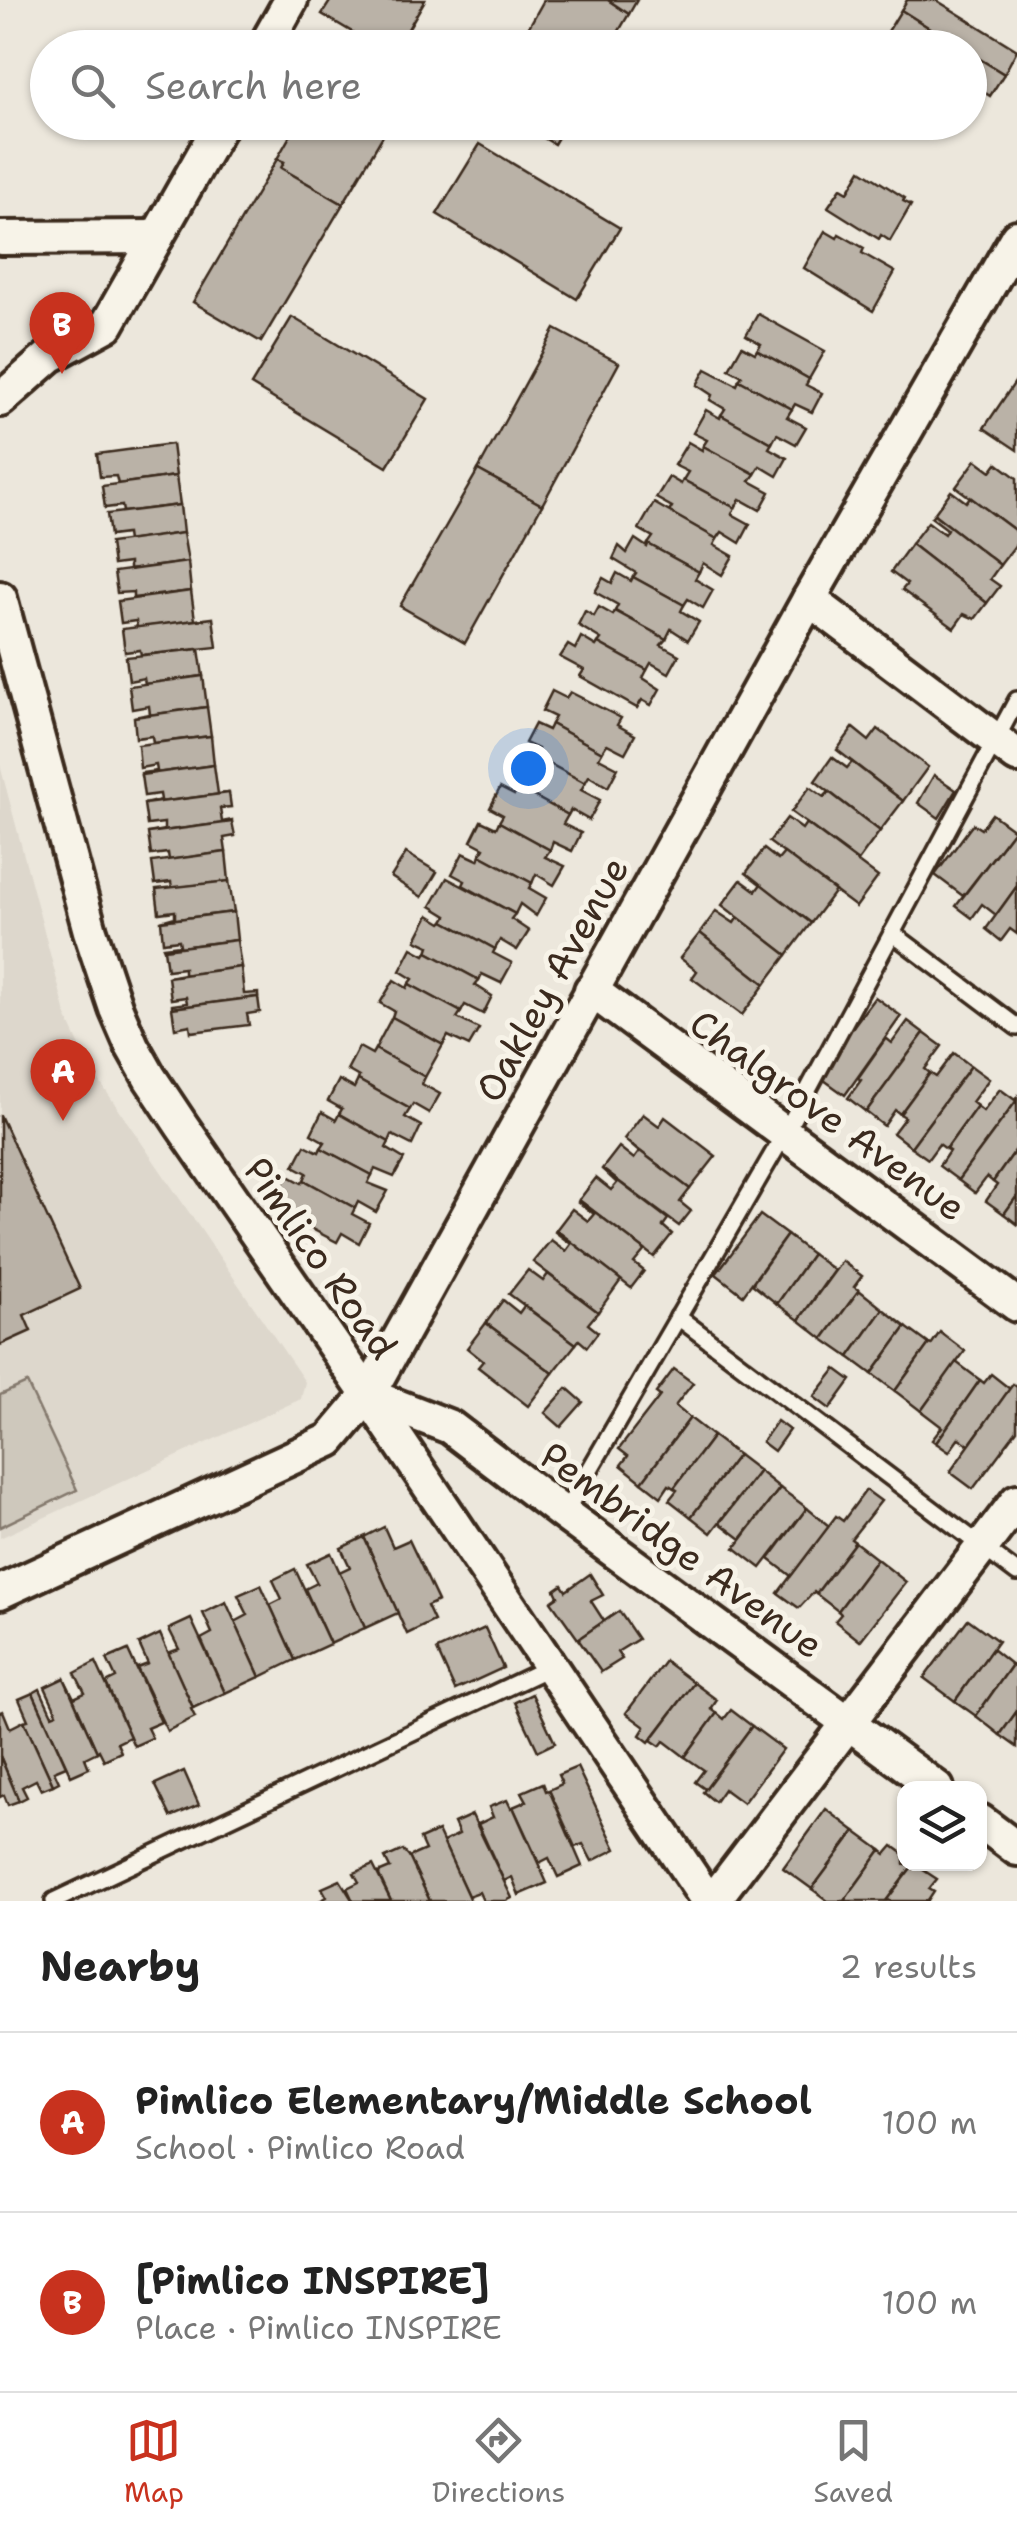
<!DOCTYPE html>
<meta charset="utf-8">
<style>
body{margin:0;font-family:"Shantell Sans",sans-serif;background:#f6f6f6;color:#222}
.controls{position:absolute;right:30px;bottom:30px;display:grid;overflow:hidden;border-radius:20px;box-shadow:0 2px 8px #0004}
.controls button{width:90px;height:90px;display:grid;place-items:center;padding:0;border:0;border-bottom:2px solid #e0e0e0;background:#fff;color:#222;font:50px sans-serif}
.you{position:absolute;left:528px;top:768px;width:35px;height:35px;margin:-25px;border:8px solid #fff;border-radius:50%;background:#1a73e8;box-shadow:0 0 0 15px #1a73e833}
.badge{display:grid;place-items:center;width:65px;height:65px;border-radius:50%;background:#c8321e;color:#fff;font-size:32px;font-weight:700}
.pin{position:absolute;translate:-50% -82px;filter:drop-shadow(0 2px 5px #0008)}
.pin::after{content:'';position:absolute;top:52px;width:35px;height:30px;background:inherit;clip-path:polygon(0 0,100% 0,50% 100%)}
.list{margin:0;padding:0;list-style:none}
h2{display:flex;justify-content:space-between;align-items:center;height:130px;margin:0;padding:0 40px;font-size:42px}
h2 small{font-size:32px;font-weight:400;color:#767676}
.list li{display:grid;grid-template-columns:65px 1fr auto;gap:30px;align-items:center;box-sizing:border-box;height:180px;padding:0 40px;border-top:2px solid #e0e0e0}
.list b{display:block;font-size:38px;white-space:nowrap}
.list p{margin:0;font-size:32px;white-space:nowrap;color:#767676}
.list em{font-size:32px;font-style:normal;color:#767676}
.icon{flex:none;width:55px;height:55px;fill:none;stroke:currentColor;stroke-width:2;stroke-linecap:round;stroke-linejoin:round}
.map{position:relative;flex:none;width:1017px;height:1901px;overflow:hidden}
.search{position:absolute;background:#fff;box-shadow:0 2px 8px #0004;left:30px;right:30px;top:30px;height:110px;display:flex;align-items:center;gap:25px;box-sizing:border-box;padding:0 35px;border-radius:55px;color:#767676;font-size:38px}
.sheet{height:490px;background:#fff}
nav{display:flex;justify-content:space-around;align-items:center;box-sizing:border-box;height:140px;border-top:2px solid #e0e0e0;background:#fff;font-size:28px;color:#767676}
nav a{display:grid;justify-items:center;gap:5px}
nav .on{color:#c8321e}
.map>svg:first-child{display:block}
.built{fill:#ddd7cc}
.green{fill:#cec8bc;stroke:#84796d;stroke-width:2.5}
.building{fill:#bab2a7;stroke:#3b2a1e;stroke-width:2.5}
.lines{fill:none;stroke-linecap:round;stroke-linejoin:round}
.lane-casing{stroke:#3b2a1e;stroke-width:22}
.street-casing{stroke:#3b2a1e;stroke-width:40}
.lane{stroke:#f7f3e8;stroke-width:15}
.street{stroke:#f7f3e8;stroke-width:32}
.labels{text-anchor:middle;dominant-baseline:central;stroke-width:10;stroke-linejoin:round;paint-order:stroke}
.street-label{font-size:38px;fill:#3b2a1e;stroke:#f7f3e8}
</style>
<div class="map">
<svg width="1017" height="1901" viewBox="0 0 1017 1901">
<rect width="100%" height="100%" fill="#ece7dc"/>
<filter id="ink" filterUnits="userSpaceOnUse"><feTurbulence type="fractalNoise" baseFrequency=".01" numOctaves="2"/><feDisplacementMap in="SourceGraphic" scale="20" xChannelSelector="R" yChannelSelector="G"/><feConvolveMatrix kernelMatrix="1 2 1 2 8 2 1 2 1" color-interpolation-filters="sRGB"/></filter>
<g filter="url(#ink)">
<polygon class="built" points="0,765 67,1018 89,1066 305,1382 301,1399 0,1538"/>
<polygon class="green" points="27,1383 77,1490 0,1527 0,1395"/>
<g class="building">
<polygon points="331,0 425,0 397,48 379,48 322,14"/>
<polygon points="544,0 608,0 629,14 609,48 517,48"/>
<polygon points="608,0 637,0 629,14"/>
<polygon points="907,0 936,0 1017,50 1004,74 970,53 970,48 961,48 901,10"/>
<polygon points="901,10 961,48 911,48 887,33"/>
<polygon points="352,32 379,48 343,48"/>
<polygon points="970,53 1004,74 990,96 970,83"/>
<polygon points="298,122 391,122 343,204 281,168 284,162 277,159"/>
<polygon points="517,122 567,122 554,144"/>
<polygon points="480,144 620,228 577,299 437,214"/>
<polygon points="277,159 284,162 281,168 343,204 261,342 193,302"/>
<polygon points="861,170 905,198 903,201 911,205 890,241 881,235 879,239 828,207 841,188 848,192"/>
<polygon points="825,231 837,238 839,234 864,248 862,253 895,272 873,311 804,268"/>
<polygon points="758,314 825,351 809,379 757,350 761,344 746,335"/>
<polygon points="292,317 428,399 387,467 251,385"/>
<polygon points="555,329 619,363 542,505 478,470"/>
<polygon points="742,346 755,353 757,350 809,379 806,385 822,393 812,412 795,404 792,409 739,380 742,376 729,369"/>
<polygon points="706,369 737,385 739,380 792,409 787,417 806,427 796,444 777,434 772,443 721,415 725,409 710,400 712,395 697,385"/>
<polygon points="1017,379 1017,450 984,428"/>
<polygon points="706,410 720,418 721,415 772,443 769,448 787,458 777,476 760,466 755,474 703,446 707,440 693,433"/>
<polygon points="688,442 702,450 703,446 755,474 750,481 770,492 760,510 740,499 735,508 683,480 688,472 674,465"/>
<polygon points="172,444 176,476 118,484 116,476 100,477 97,454"/>
<polygon points="976,460 991,471 997,463 1017,478 1017,532 956,487"/>
<polygon points="478,470 542,505 465,643 400,606"/>
<polygon points="176,476 180,505 123,512 122,506 105,508 102,486"/>
<polygon points="669,477 681,484 683,480 735,508 732,514 750,524 740,543 722,532 717,539 669,512 672,507 656,498"/>
<polygon points="951,491 966,502 970,497 1017,532 1017,543 1000,565 934,514"/>
<polygon points="654,503 717,539 714,545 733,556 722,575 703,563 699,572 648,544 653,537 639,529"/>
<polygon points="180,505 183,533 127,541 126,534 110,536 107,514"/>
<polygon points="934,514 1000,565 990,579 1000,586 987,603 911,544 928,522 944,534 947,529 931,517"/>
<polygon points="183,533 188,562 129,570 129,563 113,565 110,543"/>
<polygon points="635,539 647,547 648,544 699,572 695,579 713,590 703,608 688,599 684,605 633,577 636,573 613,559 619,546 627,553"/>
<polygon points="911,544 987,603 975,619 964,614 954,628 902,590 907,584 891,572"/>
<polygon points="188,562 191,591 133,598 133,592 117,593 114,572"/>
<polygon points="617,573 631,581 633,577 684,605 681,611 699,622 688,640 671,629 666,639 615,611 618,605 595,592 603,578 612,583"/>
<polygon points="191,591 195,620 137,628 136,621 121,623 118,601"/>
<polygon points="599,607 613,615 615,611 666,639 661,645 679,655 669,673 651,663 647,670 598,643 601,639 578,625 585,611 594,616"/>
<polygon points="213,618 217,647 141,655 140,650 125,652 122,629"/>
<polygon points="581,637 596,646 598,643 647,670 643,678 660,689 651,705 642,700 637,708 580,676 584,670 560,657 568,645 575,649"/>
<polygon points="199,649 203,676 145,684 144,678 129,681 126,657"/>
<polygon points="203,676 207,707 134,717 150,714 149,706 132,709 129,686"/>
<polygon points="552,691 566,698 570,692 621,718 617,725 635,735 625,753 607,744 602,752 551,724 555,717 542,711"/>
<polygon points="207,707 211,736 153,743 152,736 136,738 134,717"/>
<polygon points="535,724 548,730 551,724 602,752 599,758 618,768 608,787 589,776 585,783 535,756 538,749 525,743"/>
<polygon points="853,728 869,741 878,729 928,767 903,801 837,750"/>
<polygon points="211,736 214,765 141,775 141,773 157,771 156,765 140,768 138,745"/>
<polygon points="518,753 532,760 535,756 585,783 581,790 600,800 589,820 571,810 568,815 517,787 519,783 506,776"/>
<polygon points="832,757 847,768 852,762 903,801 880,831 815,781"/>
<polygon points="214,765 218,794 229,793 144,804 161,800 160,794 144,796 141,775"/>
<polygon points="934,775 956,790 939,818 918,803"/>
<polygon points="517,787 568,815 563,824 581,833 572,851 553,842 550,850 499,822 503,815 490,808 500,788 514,795"/>
<polygon points="810,787 824,797 829,792 880,831 858,861 791,812"/>
<polygon points="229,793 231,807 220,808 222,822 232,820 232,822 148,833 164,830 164,823 147,825 144,804"/>
<polygon points="992,814 1014,830 963,896 935,875 973,824 981,829"/>
<polygon points="787,818 802,829 806,823 878,877 856,907 769,842"/>
<polygon points="481,821 496,828 499,822 550,850 545,857 565,866 554,885 536,874 532,883 480,855 484,848 471,841"/>
<polygon points="232,822 235,836 224,838 226,852 169,860 168,853 151,855 148,833"/>
<polygon points="1014,830 1017,832 1017,886 996,915 982,904 972,918 956,906"/>
<polygon points="764,849 778,860 784,853 835,891 811,923 746,873"/>
<polygon points="226,852 229,881 172,888 171,882 155,884 152,862"/>
<polygon points="406,853 437,872 422,897 391,877"/>
<polygon points="463,853 478,860 480,855 532,883 529,888 546,898 536,916 520,904 515,914 463,885 465,881 452,874"/>
<polygon points="447,878 515,914 511,919 529,931 517,950 500,940 495,949 444,921 447,916 431,906"/>
<polygon points="741,880 756,891 761,884 811,923 787,955 722,905"/>
<polygon points="229,881 234,912 161,921 175,917 175,911 159,913 156,889"/>
<polygon points="1017,886 1017,934 1010,929 1001,941 986,929"/>
<polygon points="716,911 734,923 738,917 787,955 765,984 700,933"/>
<polygon points="234,912 237,940 164,949 163,947 180,945 179,940 163,942 161,921"/>
<polygon points="429,915 442,923 444,921 495,949 493,953 512,963 501,983 482,974 479,980 427,952 429,946 416,940"/>
<polygon points="700,933 765,984 742,1015 692,978 697,971 680,958"/>
<polygon points="237,940 241,967 168,977 184,974 184,968 167,970 164,949"/>
<polygon points="412,948 425,955 427,952 479,980 475,985 492,996 483,1014 465,1005 461,1012 409,984 413,979 400,971"/>
<polygon points="241,967 244,994 258,993 258,997 172,1008 172,1005 187,1003 186,997 171,999 168,977"/>
<polygon points="394,980 407,988 409,984 461,1012 457,1018 479,1029 469,1046 448,1036 443,1045 392,1017 394,1011 380,1003"/>
<polygon points="258,997 260,1012 247,1014 249,1025 191,1032 190,1025 175,1028 172,1008"/>
<polygon points="875,997 901,1016 845,1095 817,1075"/>
<polygon points="392,1017 443,1045 425,1077 375,1049"/>
<polygon points="908,1021 924,1033 866,1112 848,1098 861,1080 858,1078 886,1038 892,1043"/>
<polygon points="924,1033 942,1046 925,1069 930,1073 900,1114 895,1110 884,1126 866,1112"/>
<polygon points="359,1047 372,1054 375,1049 425,1077 422,1084 440,1094 429,1113 413,1104 410,1109 358,1080 359,1077 347,1070"/>
<polygon points="954,1053 971,1066 911,1147 893,1133 905,1117 900,1114 930,1073 936,1077"/>
<polygon points="971,1066 989,1079 972,1102 977,1106 946,1149 939,1144 928,1159 911,1147"/>
<polygon points="339,1080 354,1088 358,1080 410,1109 405,1117 421,1126 412,1145 392,1135 389,1142 339,1114 342,1109 328,1101"/>
<polygon points="1000,1089 1015,1100 1017,1097 1017,1100 958,1180 939,1166 949,1151 946,1149 977,1106 983,1111"/>
<polygon points="1017,1100 1017,1148 993,1182 987,1177 975,1193 958,1180"/>
<polygon points="322,1112 336,1120 339,1114 389,1142 386,1148 404,1159 394,1177 375,1169 372,1175 321,1148 325,1142 311,1134"/>
<polygon points="643,1114 659,1126 665,1117 716,1156 690,1189 624,1139"/>
<polygon points="0,1115 80,1289 24,1315 31,1331 0,1345"/>
<polygon points="624,1139 690,1189 680,1202 691,1211 679,1226 602,1169 619,1147 634,1159 639,1152"/>
<polygon points="305,1145 319,1152 321,1148 372,1175 368,1183 388,1191 376,1212 358,1202 355,1208 304,1180 307,1173 294,1166"/>
<polygon points="1017,1148 1017,1196 1004,1214 986,1201 997,1185 993,1182"/>
<polygon points="602,1169 668,1219 663,1226 672,1234 654,1257 579,1200 596,1178 611,1190 617,1183"/>
<polygon points="287,1175 302,1183 304,1180 355,1208 352,1214 369,1223 359,1243 342,1233 337,1242 283,1214 287,1206 275,1200"/>
<polygon points="1017,1196 1017,1224 1004,1214"/>
<polygon points="579,1200 645,1250 634,1263 644,1271 631,1288 556,1230 572,1209 588,1221 594,1214 578,1202"/>
<polygon points="760,1215 787,1235 743,1295 716,1274"/>
<polygon points="556,1230 621,1280 598,1312 533,1262 551,1240 566,1251 571,1244 555,1232"/>
<polygon points="787,1235 812,1254 777,1304 752,1284"/>
<polygon points="812,1254 834,1270 799,1320 777,1304"/>
<polygon points="842,1261 862,1276 854,1287 859,1290 823,1339 799,1320"/>
<polygon points="528,1270 543,1281 548,1274 598,1312 588,1324 598,1332 587,1347 579,1340 576,1344 509,1294"/>
<polygon points="859,1290 883,1309 849,1357 823,1339"/>
<polygon points="503,1300 519,1313 524,1306 576,1344 553,1373 486,1323"/>
<polygon points="883,1309 906,1327 872,1374 849,1357"/>
<polygon points="486,1323 553,1373 528,1406 478,1367 483,1361 467,1348"/>
<polygon points="906,1327 929,1344 895,1391 872,1374"/>
<polygon points="940,1332 965,1351 921,1411 895,1391 929,1344 931,1345"/>
<polygon points="956,1362 980,1380 936,1443 932,1440 942,1427 921,1411"/>
<polygon points="674,1369 693,1383 675,1406 690,1418 642,1482 621,1465 628,1456 619,1449 660,1396 656,1393"/>
<polygon points="836,1369 851,1380 830,1409 814,1397"/>
<polygon points="991,1374 1010,1389 969,1445 959,1438 949,1452 936,1443 980,1380 984,1383"/>
<polygon points="1013,1384 1017,1387 1017,1430 973,1489 950,1472"/>
<polygon points="567,1388 583,1402 561,1427 545,1413"/>
<polygon points="690,1418 713,1436 674,1488 669,1485 661,1497 642,1482"/>
<polygon points="777,1421 789,1430 774,1451 762,1442"/>
<polygon points="713,1436 738,1455 691,1517 669,1500 677,1490 674,1488"/>
<polygon points="738,1455 759,1471 711,1533 691,1517"/>
<polygon points="759,1471 780,1488 741,1539 720,1523"/>
<polygon points="780,1488 807,1508 761,1568 735,1548"/>
<polygon points="866,1490 881,1501 851,1539 855,1542 816,1594 814,1592 799,1608 778,1593 836,1516 843,1521"/>
<polygon points="807,1508 829,1526 791,1576 769,1559"/>
<polygon points="384,1527 393,1547 409,1540 438,1601 427,1606 434,1621 407,1634 364,1537"/>
<polygon points="364,1537 398,1613 365,1628 339,1572 350,1567 341,1548"/>
<polygon points="855,1542 877,1559 838,1611 816,1594"/>
<polygon points="331,1553 365,1628 330,1644 305,1589 317,1583 307,1564"/>
<polygon points="877,1559 906,1582 860,1641 835,1621 841,1614 838,1611"/>
<polygon points="295,1569 330,1644 295,1660 270,1605 282,1599 273,1580"/>
<polygon points="590,1574 603,1595 591,1601 604,1621 578,1639 551,1601 558,1596 555,1590 562,1585 566,1591"/>
<polygon points="261,1585 295,1660 260,1677 235,1622 248,1615 238,1595"/>
<polygon points="226,1602 260,1677 225,1693 201,1639 212,1633 203,1613"/>
<polygon points="619,1611 638,1639 617,1652 622,1659 601,1672 578,1639"/>
<polygon points="191,1619 225,1693 193,1708 168,1653 179,1649 169,1629"/>
<polygon points="968,1619 998,1641 955,1701 924,1678"/>
<polygon points="485,1628 503,1668 455,1690 437,1650"/>
<polygon points="160,1634 193,1708 191,1709 195,1717 167,1731 137,1668 148,1664 139,1644"/>
<polygon points="992,1649 1012,1665 976,1716 955,1701"/>
<polygon points="128,1650 161,1722 147,1728 152,1738 134,1746 106,1683 116,1678 107,1659"/>
<polygon points="665,1661 694,1683 649,1742 640,1735 645,1727 626,1713"/>
<polygon points="96,1662 130,1737 117,1743 121,1752 104,1760 99,1750 97,1752 64,1678 74,1698 85,1693 75,1673"/>
<polygon points="1012,1665 1017,1668 1017,1711 1000,1735 976,1716"/>
<polygon points="64,1678 97,1752 85,1758 89,1768 71,1776 33,1693 40,1689 52,1715 57,1713 45,1687"/>
<polygon points="694,1683 717,1700 711,1709 717,1713 685,1757 664,1741 660,1746 651,1740"/>
<polygon points="33,1693 66,1766 54,1771 59,1782 53,1785 24,1721 28,1720 19,1699"/>
<polygon points="532,1694 555,1743 538,1751 515,1702"/>
<polygon points="731,1710 752,1726 705,1789 695,1782 704,1770 685,1757 717,1713 724,1719"/>
<polygon points="3,1711 10,1728 24,1721 53,1785 41,1790 36,1780 22,1787 27,1797 19,1801 0,1756 0,1712"/>
<polygon points="1017,1711 1017,1747 1000,1735"/>
<polygon points="752,1726 783,1749 743,1803 724,1789 715,1802 703,1792"/>
<polygon points="0,1756 19,1801 8,1805 4,1795 0,1797"/>
<polygon points="577,1767 616,1849 592,1861 583,1844 575,1847 549,1790 562,1784 558,1775"/>
<polygon points="184,1771 199,1805 171,1817 155,1784"/>
<polygon points="543,1783 546,1791 549,1790 582,1866 558,1877 549,1858 539,1863 513,1807 527,1801 522,1792"/>
<polygon points="507,1800 511,1808 513,1807 547,1883 519,1895 512,1877 504,1881 478,1824 493,1817 489,1807"/>
<polygon points="826,1809 855,1831 812,1889 783,1868"/>
<polygon points="472,1815 512,1898 506,1901 483,1901 479,1892 468,1896 443,1842 459,1834 454,1823"/>
<polygon points="438,1831 468,1896 470,1901 430,1901 409,1857 425,1850 420,1839"/>
<polygon points="855,1831 881,1850 844,1901 828,1901 812,1889"/>
<polygon points="893,1846 904,1854 904,1864 914,1864 886,1901 844,1901 881,1850 886,1854"/>
<polygon points="403,1850 409,1857 430,1901 391,1901 378,1873 390,1868 385,1858"/>
<polygon points="914,1864 937,1879 929,1889 934,1892 928,1901 886,1901"/>
<polygon points="373,1865 391,1901 353,1901 347,1888 359,1882 354,1873"/>
<polygon points="340,1880 353,1901 319,1901 327,1897 322,1888"/>
</g>
<g class="lines">
<defs>
<g id="lane">
<polyline points="892,933 1017,1027"/>
<polyline points="678,1317 1017,1573"/>
<polyline points="564,1514 785,1133 1017,700"/>
<polyline points="54,1901 550,1667"/>
</g>
<g id="street">
<polyline points="264,48 291,0"/>
<polyline points="0,238 157,237"/>
<polyline points="0,400 50,356 107,325 222,122"/>
<polyline points="0,598 90,931 116,1009 132,1046 150,1078 182,1126 368,1395 708,1901"/>
<polyline points="809,599 1017,756"/>
<polyline points="591,990 1017,1305"/>
<polyline points="368,1395 450,1427 564,1514 937,1788"/>
<polyline points="0,1592 330,1440 368,1395 809,599 1017,237"/>
<polyline points="980,1821 1017,1849"/>
<polyline points="713,1901 1017,1501"/>
</g>
</defs>
<use href="#lane" class="lane-casing"/>
<use href="#street" class="street-casing"/>
<use href="#lane" class="lane"/>
<use href="#street" class="street"/>
</g>
</g>
<g class="labels">
<g class="street-label">
<text transform="translate(552 979) rotate(-61)">Oakley Avenue</text>
<text transform="translate(828 1115) rotate(36)">Chalgrove Avenue</text>
<text transform="translate(321 1258) rotate(55)">Pimlico Road</text>
<text transform="translate(682 1550) rotate(36)">Pembridge Avenue</text>
</g>
</g>
</svg>
<div class="controls">
<button><svg class="icon" aria-label="layers" viewBox="0 0 24 24"><path d="M12 4l9 5-9 5-9-5zM3 14l9 5 9-5"/></svg></button>
</div>
<div class="you"></div>
<div class="pin badge" style="left:63px;top:1121px">A</div>
<div class="pin badge" style="left:62px;top:374px">B</div>
<div class="search"><svg class="icon" aria-label="search" viewBox="0 0 24 24"><circle cx="10" cy="10" r="6"/><path d="M15 15l6 6"/></svg>Search here</div>
</div>
<section class="sheet">
<h2>Nearby<small>2 results</small></h2>
<ul class="list">
<li><span class="badge">A</span><div><b>Pimlico Elementary/Middle School</b><p>School · Pimlico Road</p></div><em>100 m</em></li>
<li><span class="badge">B</span><div><b>[Pimlico INSPIRE]</b><p>Place · Pimlico INSPIRE</p></div><em>100 m</em></li>
</ul>
</section>
<nav>
<a class="on"><svg class="icon" aria-label="map" viewBox="0 0 24 24"><path d="M3 6l6-2 6 2 6-2v14l-6 2-6-2-6 2zM9 4v14M15 6v14"/></svg>Map</a>
<a><svg class="icon" aria-label="directions" viewBox="0 0 24 24"><path d="M12 3l9 9-9 9-9-9zM9 14v-3h6M13 9l2 2-2 2"/></svg>Directions</a>
<a><svg class="icon" aria-label="saved" viewBox="0 0 24 24"><path d="M7 4h10v16l-5-4-5 4z"/></svg>Saved</a>
</nav>
